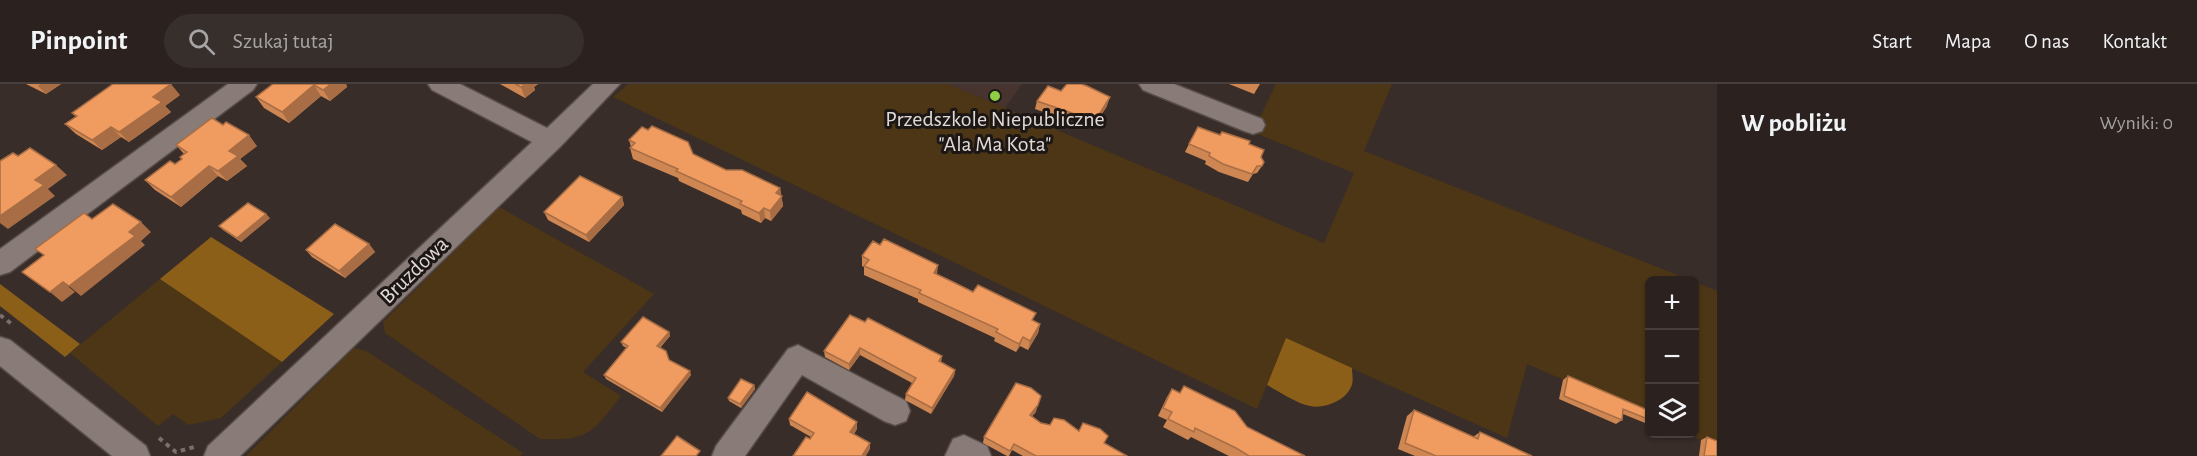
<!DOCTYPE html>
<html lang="pl">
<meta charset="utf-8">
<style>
body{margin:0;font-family:"Alegreya Sans",sans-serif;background:#372f2c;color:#f1f3f6}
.controls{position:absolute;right:18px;bottom:18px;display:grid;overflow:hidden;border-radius:9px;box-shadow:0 2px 4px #0004}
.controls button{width:54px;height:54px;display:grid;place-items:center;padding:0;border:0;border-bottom:2px solid #473f3d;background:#2b221f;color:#f1f3f6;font:30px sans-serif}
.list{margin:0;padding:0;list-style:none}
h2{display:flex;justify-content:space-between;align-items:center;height:78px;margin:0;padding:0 24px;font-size:26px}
h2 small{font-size:20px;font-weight:400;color:#a6a4a4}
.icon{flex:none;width:33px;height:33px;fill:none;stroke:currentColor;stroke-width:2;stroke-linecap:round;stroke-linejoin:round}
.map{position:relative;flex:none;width:1717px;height:372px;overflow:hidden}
header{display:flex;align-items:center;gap:36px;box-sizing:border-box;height:84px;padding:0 30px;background:#2b221f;border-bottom:2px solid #473f3d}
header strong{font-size:28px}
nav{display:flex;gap:33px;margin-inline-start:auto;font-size:21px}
.search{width:420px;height:54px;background:#372f2c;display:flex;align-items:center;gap:15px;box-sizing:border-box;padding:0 21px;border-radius:33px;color:#a6a4a4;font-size:22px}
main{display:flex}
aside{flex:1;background:#2b221f}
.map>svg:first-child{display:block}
.built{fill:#47342f}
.green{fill:#4d3615}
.forest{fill:#8c5f18}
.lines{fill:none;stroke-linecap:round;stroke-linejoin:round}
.minor-casing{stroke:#564c49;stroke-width:3}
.path{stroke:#7a6f6c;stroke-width:4;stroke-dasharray:4.5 4.5;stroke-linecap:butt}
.minor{fill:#897b77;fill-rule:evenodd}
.wall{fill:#ce8653}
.shaded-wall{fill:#a86d44}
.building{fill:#f09c61;stroke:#a86d44;stroke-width:1.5}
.poi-dot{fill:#8dce44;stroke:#1c1715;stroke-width:2}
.labels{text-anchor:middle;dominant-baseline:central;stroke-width:6;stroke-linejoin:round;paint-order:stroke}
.poi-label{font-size:22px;fill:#e1d9d7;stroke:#1c1715}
.street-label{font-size:22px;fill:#e1d9d7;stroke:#1c1715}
</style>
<header>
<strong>Pinpoint</strong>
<div class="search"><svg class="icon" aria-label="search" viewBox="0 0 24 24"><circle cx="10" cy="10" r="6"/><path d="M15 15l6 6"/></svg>Szukaj tutaj</div>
<nav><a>Start</a><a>Mapa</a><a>O nas</a><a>Kontakt</a></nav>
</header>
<main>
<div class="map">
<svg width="1717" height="372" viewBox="0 0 1717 372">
<rect width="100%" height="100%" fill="#392d29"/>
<polygon class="built" points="948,0 1022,0 1005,24"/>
<g class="green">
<polygon points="628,0 948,0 1324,159 1354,89 1253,48 1276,0 1392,0 1364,67 1690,196 1650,196 1649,333 1527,280 1507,354 1286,255 1257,325 613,13"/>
<path d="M499,123l155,87 -71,78 38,24c-29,37 -32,45 -81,43l-155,-106 -2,-11z"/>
<polygon points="160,195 282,278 221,334 188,341 173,330 158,342 70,269"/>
<polygon points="1695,198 1717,207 1717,363 1688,350 1694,350"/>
<polygon points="354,264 366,267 523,369 520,372 246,372"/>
</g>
<g class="forest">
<polygon points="211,153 334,230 282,278 160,195"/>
<polygon points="0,200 80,260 65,273 0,222"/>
<path d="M1286,254l66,30c0,6 2,14 -1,19 -6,14 -27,22 -41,19 -14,-3 -30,-14 -43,-21z"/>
</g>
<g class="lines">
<defs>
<g id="minor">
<polygon points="228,0 257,0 253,6 10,188 0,191 0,165"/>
<polygon points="428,0 460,0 547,44 593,0 620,0 561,62 240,372 204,372 208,362 532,58 432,6"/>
<polygon points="1139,0 1174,0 1262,35 1265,41 1262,47 1253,50 1244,47 1143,6"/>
<polygon points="0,253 10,256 146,362 150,372 112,372 0,282"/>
<polygon points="798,261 906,317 910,327 906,337 895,341 884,337 802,291 745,372 712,372 716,362 788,265"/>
<polygon points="964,351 987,362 991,372 945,372 953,355"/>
</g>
</defs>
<use href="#minor" class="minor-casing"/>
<g class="path">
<polyline points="0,231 13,241"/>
<polyline points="159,354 176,368 194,363"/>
</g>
<use href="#minor" class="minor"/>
</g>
<g class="wall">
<polygon points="26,0 61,0 46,10"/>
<polygon points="273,0 346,0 347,3 330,17 321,12 289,39 264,24 256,13"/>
<polygon points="500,0 538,0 534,3 535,6 525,14"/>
<polygon points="1229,0 1260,0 1254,10"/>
<polygon points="180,11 165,22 171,28 129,58 121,53 102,66 76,50 65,40 76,33 72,29"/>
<polygon points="1037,17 1107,22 1092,45 1035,25"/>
<polygon points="1220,51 1249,60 1261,73 1262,82 1257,89 1253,90 1248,98 1219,88 1205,80 1206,77 1185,68 1189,60"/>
<polygon points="629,56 693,70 726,86 780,104 783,122 771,137 765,134 761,139 742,130 741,126 679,97 678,94 633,75 630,64 631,63"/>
<polygon points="176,61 257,62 240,75 247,82 227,97 218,92 181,123 155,106 145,96 175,80 182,75 180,73 184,70"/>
<polygon points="622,113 624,121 589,158 548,136 544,128"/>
<polygon points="270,134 241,158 223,146 219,142"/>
<polygon points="369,160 375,168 345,194 312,173 306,166"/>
<polygon points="862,172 937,190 1040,240 1038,249 1028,266 1020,262 1016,268 994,257 995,254 918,218 918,215 864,191 864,183 862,182"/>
<polygon points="865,238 942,272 941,278 955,286 954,292 931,330 905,316 906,310 912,299 860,271 849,286 825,273 824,267"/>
<polygon points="669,248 670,252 660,264 669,276 691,291 662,328 606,295 604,291 627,264 623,262 621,258"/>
<polygon points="1568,292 1650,327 1650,341 1623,330 1622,336 1616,340 1559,315 1563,296"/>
<polygon points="754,301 755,305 741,324 729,317 728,314"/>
<polygon points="1184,302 1247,343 1305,372 1229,372 1191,353 1188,356 1163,343 1167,336 1158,332 1167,313 1172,305 1180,309"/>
<polygon points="1414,326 1473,353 1480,348 1532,372 1415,372 1398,365 1407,332"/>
<polygon points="1036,328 1032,332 1041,339 1079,347 1127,372 1023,372 1012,366 1009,372 1007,372 983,359 984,353"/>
<polygon points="789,335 857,345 854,350 870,359 870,365 810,355 811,353 790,341"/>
<polygon points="1669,350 1686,350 1686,351 1680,354"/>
<polygon points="1707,353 1717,372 1699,372 1701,356"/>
</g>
<g class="shaded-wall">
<polygon points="40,0 61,0 46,10 38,2"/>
<polygon points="171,0 180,11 165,22 171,28 129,58 119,48 153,13"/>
<polygon points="331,0 346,0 347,3 330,17 323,6"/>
<polygon points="524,0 538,0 534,3 535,6 525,14 521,3"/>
<polygon points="314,1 321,12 289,39 282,28"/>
<polygon points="1110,13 1107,22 1092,45 1095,37"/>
<polygon points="111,43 121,53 102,66 92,56"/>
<polygon points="249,51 257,62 240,75 247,82 227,97 218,87 229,67"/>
<polygon points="56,81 67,91 48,105 55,112 8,145 0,139 0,132 35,96"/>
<polygon points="209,82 218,92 181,123 171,113"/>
<polygon points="780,104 783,122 771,137 770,127 776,109"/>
<polygon points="622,113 624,121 589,158 586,151"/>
<polygon points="764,124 765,134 761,139 759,129"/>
<polygon points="266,130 270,134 241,158 237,154"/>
<polygon points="141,138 151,148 141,157 145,161 81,212 69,202 129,148"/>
<polygon points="369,160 375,168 345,194 339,187"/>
<polygon points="938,181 937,191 934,189"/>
<polygon points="63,198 75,208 62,218 50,208"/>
<polygon points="1040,240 1038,249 1028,266 1030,257"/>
<polygon points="669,248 670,252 658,265 657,262"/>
<polygon points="1023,253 1020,262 1016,268 1019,260"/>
<polygon points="860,264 860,271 849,286 849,280"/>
<polygon points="955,286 954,292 931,330 932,324"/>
<polygon points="690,287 691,291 662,328 660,324"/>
<polygon points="754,301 755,305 741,324 740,320"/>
<polygon points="1038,321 1036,328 1028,337 1030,331"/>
<polygon points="857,338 857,345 851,354 850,348"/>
<polygon points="870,359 870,365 866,372 862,372"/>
</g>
<g class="building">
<polygon points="113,0 171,0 153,13 162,18 119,48 111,43 92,56 65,40 77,32 72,29"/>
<polygon points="273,0 331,0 323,6 314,1 282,28 256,13"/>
<polygon points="515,0 525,0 521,3"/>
<polygon points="1067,0 1081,0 1087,2 1110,13 1095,37 1037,17 1048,2 1061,7"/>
<polygon points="212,34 223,41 226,38 249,51 229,67 238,72 218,87 209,82 171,113 145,96 170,77 175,80 182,75 180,73 187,68 176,61"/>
<polygon points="652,42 688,58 693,70 726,86 742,86 780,104 776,109 782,112 770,127 764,124 759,129 740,120 742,117 676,87 678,85 630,64 635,59 629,56 642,43 648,46"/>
<polygon points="1198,43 1220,51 1222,48 1250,57 1249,60 1264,66 1261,73 1264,78 1262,82 1257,82 1252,90 1223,80 1209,72 1210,69 1189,60"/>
<polygon points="30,64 56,81 35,96 44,101 0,132 0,77 13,69 18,72"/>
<polygon points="580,92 622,113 586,151 544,128"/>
<polygon points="248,119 266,130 237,154 219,142"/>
<polygon points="113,120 141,138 129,148 135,152 69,202 63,198 50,208 22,188 44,171 35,165 84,129 92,135"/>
<polygon points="335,140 369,160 339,187 306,166"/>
<polygon points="884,155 938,181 934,189 953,198 973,208 978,201 1036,229 1032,236 1040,240 1030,257 1023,253 1019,260 996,248 998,245 919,209 921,206 864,182 869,176 862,172 873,157 880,161"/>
<polygon points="850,231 865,238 868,234 942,272 939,277 955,286 932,324 906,310 916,294 860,264 849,280 824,267"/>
<polygon points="643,233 669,248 657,262 666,267 669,276 690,287 660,324 604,291 628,262 621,258"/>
<polygon points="1568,292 1650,327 1650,336 1623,325 1622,336 1564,312"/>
<polygon points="741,295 754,301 740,320 728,314"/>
<polygon points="1016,299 1031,304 1041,312 1038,321 1030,331 1041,339 1050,341 1054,334 1064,336 1079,347 1083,339 1100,345 1108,352 1104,359 1127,372 1036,372 1014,360 1010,367 984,353"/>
<polygon points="1184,302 1235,327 1247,343 1305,372 1249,372 1236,364 1195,344 1194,348 1168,335 1172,328 1163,324 1172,305 1180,309"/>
<polygon points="807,308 857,338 850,348 870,359 862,372 793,372 806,353 810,355 814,349 789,335"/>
<polygon points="1414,326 1478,355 1480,348 1532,372 1436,372 1405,359"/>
<polygon points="677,352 700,367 696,372 661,372"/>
<polygon points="1707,353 1717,357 1717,372 1704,372"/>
</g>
<circle class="poi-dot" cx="995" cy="12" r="6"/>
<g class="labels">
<g class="poi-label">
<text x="995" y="35">Przedszkole Niepubliczne<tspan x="995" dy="25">"Ala Ma Kota"</tspan></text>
</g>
<g class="street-label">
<text transform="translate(414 186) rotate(-44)">Bruzdowa</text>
</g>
</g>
</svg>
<div class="controls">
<button>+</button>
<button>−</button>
<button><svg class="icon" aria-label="layers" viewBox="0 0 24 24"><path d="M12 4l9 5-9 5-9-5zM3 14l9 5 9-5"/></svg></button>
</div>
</div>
<aside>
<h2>W pobliżu<small>Wyniki: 0</small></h2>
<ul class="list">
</ul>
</aside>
</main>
